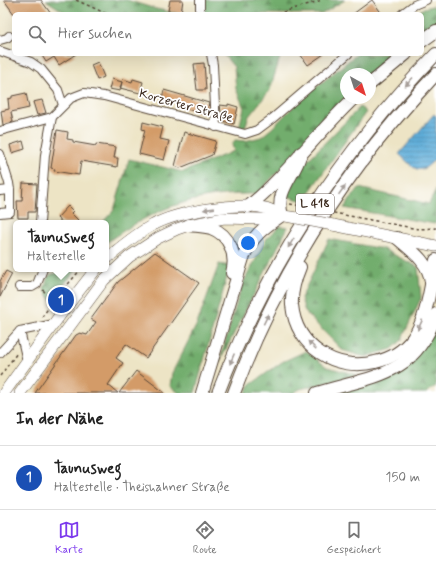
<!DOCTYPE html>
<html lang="de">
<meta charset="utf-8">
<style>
body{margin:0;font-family:Mynerve,sans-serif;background:#f6f6f6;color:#222}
.compass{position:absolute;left:340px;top:68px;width:36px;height:36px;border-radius:50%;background:#fff;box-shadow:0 4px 16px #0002;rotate:141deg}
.you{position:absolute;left:248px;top:243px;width:14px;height:14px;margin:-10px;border:3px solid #fff;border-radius:50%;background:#1a73e8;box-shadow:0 0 0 6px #1a73e833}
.badge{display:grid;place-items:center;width:26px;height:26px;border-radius:50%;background:#7c3aed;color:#fff;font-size:13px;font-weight:700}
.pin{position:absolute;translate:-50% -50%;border:2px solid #fff;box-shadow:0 1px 4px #0006}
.popup{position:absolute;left:13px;top:220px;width:96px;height:52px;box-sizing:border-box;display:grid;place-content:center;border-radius:6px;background:#fff;filter:drop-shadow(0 1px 3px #0005);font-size:13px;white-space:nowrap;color:#767676}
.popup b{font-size:15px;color:#222}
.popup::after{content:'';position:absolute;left:50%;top:100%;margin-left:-8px;border:8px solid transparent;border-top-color:#fff}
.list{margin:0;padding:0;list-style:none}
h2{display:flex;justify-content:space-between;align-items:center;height:52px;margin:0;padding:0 16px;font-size:17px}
h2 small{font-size:13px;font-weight:400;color:#767676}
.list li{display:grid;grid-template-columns:26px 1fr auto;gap:12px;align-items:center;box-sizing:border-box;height:64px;padding:0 16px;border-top:1px solid #e0e0e0}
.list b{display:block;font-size:15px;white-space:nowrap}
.list p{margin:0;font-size:13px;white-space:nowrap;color:#767676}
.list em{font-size:13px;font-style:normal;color:#767676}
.icon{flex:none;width:22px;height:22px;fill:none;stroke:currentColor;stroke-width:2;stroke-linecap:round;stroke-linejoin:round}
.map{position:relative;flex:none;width:436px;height:393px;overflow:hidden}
.search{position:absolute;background:#fff;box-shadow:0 4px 16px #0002;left:12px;right:12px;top:12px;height:44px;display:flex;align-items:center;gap:10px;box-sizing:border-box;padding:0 14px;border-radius:6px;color:#767676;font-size:15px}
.sheet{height:116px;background:#fff}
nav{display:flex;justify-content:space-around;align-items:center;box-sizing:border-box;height:56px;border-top:1px solid #e0e0e0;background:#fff;font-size:11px;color:#767676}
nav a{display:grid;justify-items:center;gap:2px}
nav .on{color:#7c3aed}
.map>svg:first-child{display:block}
.forest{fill:url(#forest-firs);stroke:#566c46}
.water{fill:url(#water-rules);stroke:#4d6c7c}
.building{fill:#d39b67}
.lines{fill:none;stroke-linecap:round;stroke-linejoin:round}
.minor-casing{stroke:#564637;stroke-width:10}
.major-casing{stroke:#564637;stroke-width:12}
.highway-casing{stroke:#564637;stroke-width:14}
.path{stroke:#564637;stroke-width:1.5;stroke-dasharray:3 3;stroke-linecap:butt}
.minor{stroke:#fff;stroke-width:8}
.major{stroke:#fff;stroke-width:11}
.highway{stroke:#fff;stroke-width:12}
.major-bridge-casing{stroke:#564637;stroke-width:12;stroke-linecap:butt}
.path-bridge{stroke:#564637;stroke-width:1.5;stroke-dasharray:3 3;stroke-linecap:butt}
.major-bridge{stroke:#fff;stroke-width:11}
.oneway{fill:#a79f9a}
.labels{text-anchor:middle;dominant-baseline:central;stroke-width:3.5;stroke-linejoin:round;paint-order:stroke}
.shield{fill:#fff;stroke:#766a62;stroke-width:1}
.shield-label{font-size:12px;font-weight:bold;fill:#3b2a1e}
.street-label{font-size:13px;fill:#3b2a1e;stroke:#fff}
</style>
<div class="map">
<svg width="436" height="393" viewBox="0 0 436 393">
<defs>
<pattern id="forest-firs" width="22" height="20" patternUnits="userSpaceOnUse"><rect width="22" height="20" fill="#72ad6d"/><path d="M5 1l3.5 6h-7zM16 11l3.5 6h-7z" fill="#5f8d59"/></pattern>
<pattern id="water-rules" width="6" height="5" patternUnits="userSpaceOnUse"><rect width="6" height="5" fill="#5fadd9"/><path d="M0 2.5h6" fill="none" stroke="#508daf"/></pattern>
</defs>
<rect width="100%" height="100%" fill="#fff"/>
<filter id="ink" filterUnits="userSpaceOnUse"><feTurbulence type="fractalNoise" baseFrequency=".025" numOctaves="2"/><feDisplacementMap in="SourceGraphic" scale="8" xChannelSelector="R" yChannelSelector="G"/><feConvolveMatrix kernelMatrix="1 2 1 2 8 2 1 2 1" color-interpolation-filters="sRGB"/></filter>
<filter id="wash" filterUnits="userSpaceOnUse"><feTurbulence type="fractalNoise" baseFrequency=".012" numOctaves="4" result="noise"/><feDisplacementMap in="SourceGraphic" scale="16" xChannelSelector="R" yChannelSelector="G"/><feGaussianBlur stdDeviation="0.9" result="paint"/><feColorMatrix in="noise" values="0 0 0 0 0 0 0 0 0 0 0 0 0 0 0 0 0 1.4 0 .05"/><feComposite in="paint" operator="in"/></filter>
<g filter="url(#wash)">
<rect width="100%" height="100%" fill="#ede4c5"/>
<g class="forest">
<polygon points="46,0 127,0 156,9 181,14 67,14"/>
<polygon points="205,0 345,0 322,14 205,14"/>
<polygon points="432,6 436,8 436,26 422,36 422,14 415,14 424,8"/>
<polygon points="223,54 281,54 270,90 249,116 244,130 239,128 244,108 236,89 234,67"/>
<path d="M357,54h42l-29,25v-5h-24v24l-89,96c-60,-1 -102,13 -151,49v-20h-4l12,-13 15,-51 54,13 51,-21 -2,-6 3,-5 10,1 16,-4 10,-8 27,-27z"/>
<polygon points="360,107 366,112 303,201 287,196 301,167"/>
<polygon points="359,188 429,204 436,189 436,220 435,224 344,208"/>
<polygon points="280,226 288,227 219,363 242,285 267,238"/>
<polygon points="329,239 383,249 418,267 421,298 401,341 392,349 365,357 342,350 305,312 301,298"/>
<polygon points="219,264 230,266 195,393 179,393 170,386 172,373 197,324"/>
<path d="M60,269h17l-26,31 -7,-11c5,-11 0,-15 16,-16z"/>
<polygon points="436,327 436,386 426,393 332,393 374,382"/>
<polygon points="306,351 327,367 358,375 300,389 293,393 246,393 250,385 282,362"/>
</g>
<path class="water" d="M434,114l2,2v42c-18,20 -20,11 -37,-4z"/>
<g id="blocks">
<g class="building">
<polygon points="4,0 41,0 51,14 14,14"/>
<polygon points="170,0 183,0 181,13 168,11"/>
<polygon points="372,0 382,14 353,14"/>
<polygon points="41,54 76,54 59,65 54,57 46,62"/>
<polygon points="300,54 324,54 308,65"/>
<polygon points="98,62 104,77 97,80 91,65"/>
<polygon points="204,63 206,90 197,90 194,64"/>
<polygon points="112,79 122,82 120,91 109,89"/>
<polygon points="123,79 132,82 133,79 143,82 140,93 120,88"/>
<polygon points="164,90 209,103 207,112 206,111 205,114 190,110 182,108 183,104 162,99"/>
<polygon points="26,93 29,108 11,112 13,122 3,125 1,111 9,109 8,99 12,98 12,96"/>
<polygon points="42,100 46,113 37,115 33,102"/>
<polygon points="228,104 238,107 234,124 223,121 225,114 221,112 220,105 228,106"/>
<polygon points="143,122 163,127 160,139 169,141 164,160 139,154 145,130 142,129"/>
<polygon points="57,130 68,132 67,139 73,140 73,142 96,146 96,144 116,147 114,158 118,158 117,167 81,161 79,175 54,171 55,169 51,168"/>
<polygon points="184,132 216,141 212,155 180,168 175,166"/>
<polygon points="23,141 25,149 12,153 10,145"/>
<polygon points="23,183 37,184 35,212 28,212 28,218 18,218 17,201 22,201"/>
<polygon points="68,206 73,211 71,213 78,220 75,223 63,223 57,218"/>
<polygon points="155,252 199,283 146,358 126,344 116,358 123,363 108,385 118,393 35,393 76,335 80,333 87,335 96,322 91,319 118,282"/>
<polygon points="6,271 12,274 0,297 0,281"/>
<polygon points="136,371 165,393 119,393"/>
</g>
</g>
</g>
<g filter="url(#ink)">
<use href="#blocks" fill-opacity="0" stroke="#564637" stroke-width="1"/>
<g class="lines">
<defs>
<g id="minor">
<polyline points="200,14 200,0"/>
<polyline points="402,14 414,5 426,0"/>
<polyline points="0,40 7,38 9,36"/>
<polyline points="0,51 31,62 41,69 58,90 63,105"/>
<polyline points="211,54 213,65 216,127"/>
<polyline points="0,131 52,117 71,98 84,93 104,96 245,134 257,130 273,118 348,54"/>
<polyline points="0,154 9,183 10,190 10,212 0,213"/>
<polyline points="0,191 10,190"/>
<polyline points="40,223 45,155 52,117"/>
<polyline points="19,287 32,287 37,284 43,269"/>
<polyline points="0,353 20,331"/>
<polyline points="27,361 20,331 54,324"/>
</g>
<g id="major">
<polyline points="333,225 436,246"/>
<path d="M106,259c15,-12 31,-26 47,-34 26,-14 83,-23 112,-17 6,1 11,5 17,7 5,2 10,2 15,3"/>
<polyline points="4,393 63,311 96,269"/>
<polyline points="20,393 104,280 129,257 158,238 177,229 189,225 224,218 263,219 281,215"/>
</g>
<g id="highway">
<polyline points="422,41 436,31"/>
<polyline points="370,84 406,54"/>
<path d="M248,207c39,-32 69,-74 106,-109"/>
<path d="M189,225c7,1 15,1 22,3 19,7 26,27 21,45"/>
<path d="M397,238c14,12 32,24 34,44"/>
<path d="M300,267c-5,12 -9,24 -8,38 4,42 44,67 83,57 15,-3 29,-12 38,-24 15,-22 17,-52 23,-78"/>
<path d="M202,393l41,-135c9,-22 20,-30 39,-43 -6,-18 5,-32 13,-47 3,-5 4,-10 6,-15"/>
<path d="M218,393c48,-126 124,-242 218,-339"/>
<path d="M234,393c44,-119 115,-227 202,-319"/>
<path d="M317,393c55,-17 98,-16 119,-79"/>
</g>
</defs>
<use href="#minor" class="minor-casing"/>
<use href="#major" class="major-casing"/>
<use href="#highway" class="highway-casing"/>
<g class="path">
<polyline points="76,0 107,14"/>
<polyline points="277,14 322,0"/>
<polyline points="290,204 302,206"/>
<polyline points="339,214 418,229 436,228"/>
<polyline points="43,290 55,305"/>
<polyline points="42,317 52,303 81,269"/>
<polyline points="0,376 17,353"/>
</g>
<use href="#minor" class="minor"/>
<use href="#major" class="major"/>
<use href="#highway" class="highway"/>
<defs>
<polyline id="major-bridge" points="297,218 333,225"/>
</defs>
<use href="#major-bridge" class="major-bridge-casing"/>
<polyline class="path-bridge" points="304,207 339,214"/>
<use href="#major-bridge" class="major-bridge"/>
</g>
<defs><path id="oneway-solid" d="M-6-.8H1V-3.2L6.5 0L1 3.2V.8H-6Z"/></defs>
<g class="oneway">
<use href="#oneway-solid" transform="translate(409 82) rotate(132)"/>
<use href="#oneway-solid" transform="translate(342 190) rotate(-55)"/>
<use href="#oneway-solid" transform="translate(209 209) rotate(172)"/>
<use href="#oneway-solid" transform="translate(291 243) rotate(121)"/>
<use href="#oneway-solid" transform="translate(266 319) rotate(-64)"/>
<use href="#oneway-solid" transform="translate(420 325) rotate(115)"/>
<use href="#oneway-solid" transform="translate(312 345) rotate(-135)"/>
<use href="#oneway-solid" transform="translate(232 359) rotate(113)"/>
</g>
</g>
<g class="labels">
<rect class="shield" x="296" y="194" width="38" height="20" rx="3"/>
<g class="shield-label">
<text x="315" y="204">L 418</text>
</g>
<g class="street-label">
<text transform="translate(186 106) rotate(15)">Korzerter Straße</text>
</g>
</g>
</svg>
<svg class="compass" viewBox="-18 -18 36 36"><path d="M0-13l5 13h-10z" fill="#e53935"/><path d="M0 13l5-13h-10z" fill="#767676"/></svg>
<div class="you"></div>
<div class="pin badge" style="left:61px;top:300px;background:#1a4fb4">1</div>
<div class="popup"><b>Taunusweg</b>Haltestelle</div>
<div class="search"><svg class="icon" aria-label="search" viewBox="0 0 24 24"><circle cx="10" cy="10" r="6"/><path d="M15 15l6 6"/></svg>Hier suchen</div>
</div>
<section class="sheet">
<h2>In der Nähe<small></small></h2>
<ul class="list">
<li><span class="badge" style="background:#1a4fb4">1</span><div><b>Taunusweg</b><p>Haltestelle · Theishahner Straße</p></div><em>150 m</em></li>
</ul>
</section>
<nav>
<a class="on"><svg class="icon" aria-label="map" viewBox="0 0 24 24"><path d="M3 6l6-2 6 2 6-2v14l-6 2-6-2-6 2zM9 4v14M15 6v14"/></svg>Karte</a>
<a><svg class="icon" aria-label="directions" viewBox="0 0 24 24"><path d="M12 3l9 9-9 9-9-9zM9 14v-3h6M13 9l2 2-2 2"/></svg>Route</a>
<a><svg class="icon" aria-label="saved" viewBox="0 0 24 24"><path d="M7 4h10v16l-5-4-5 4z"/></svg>Gespeichert</a>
</nav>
